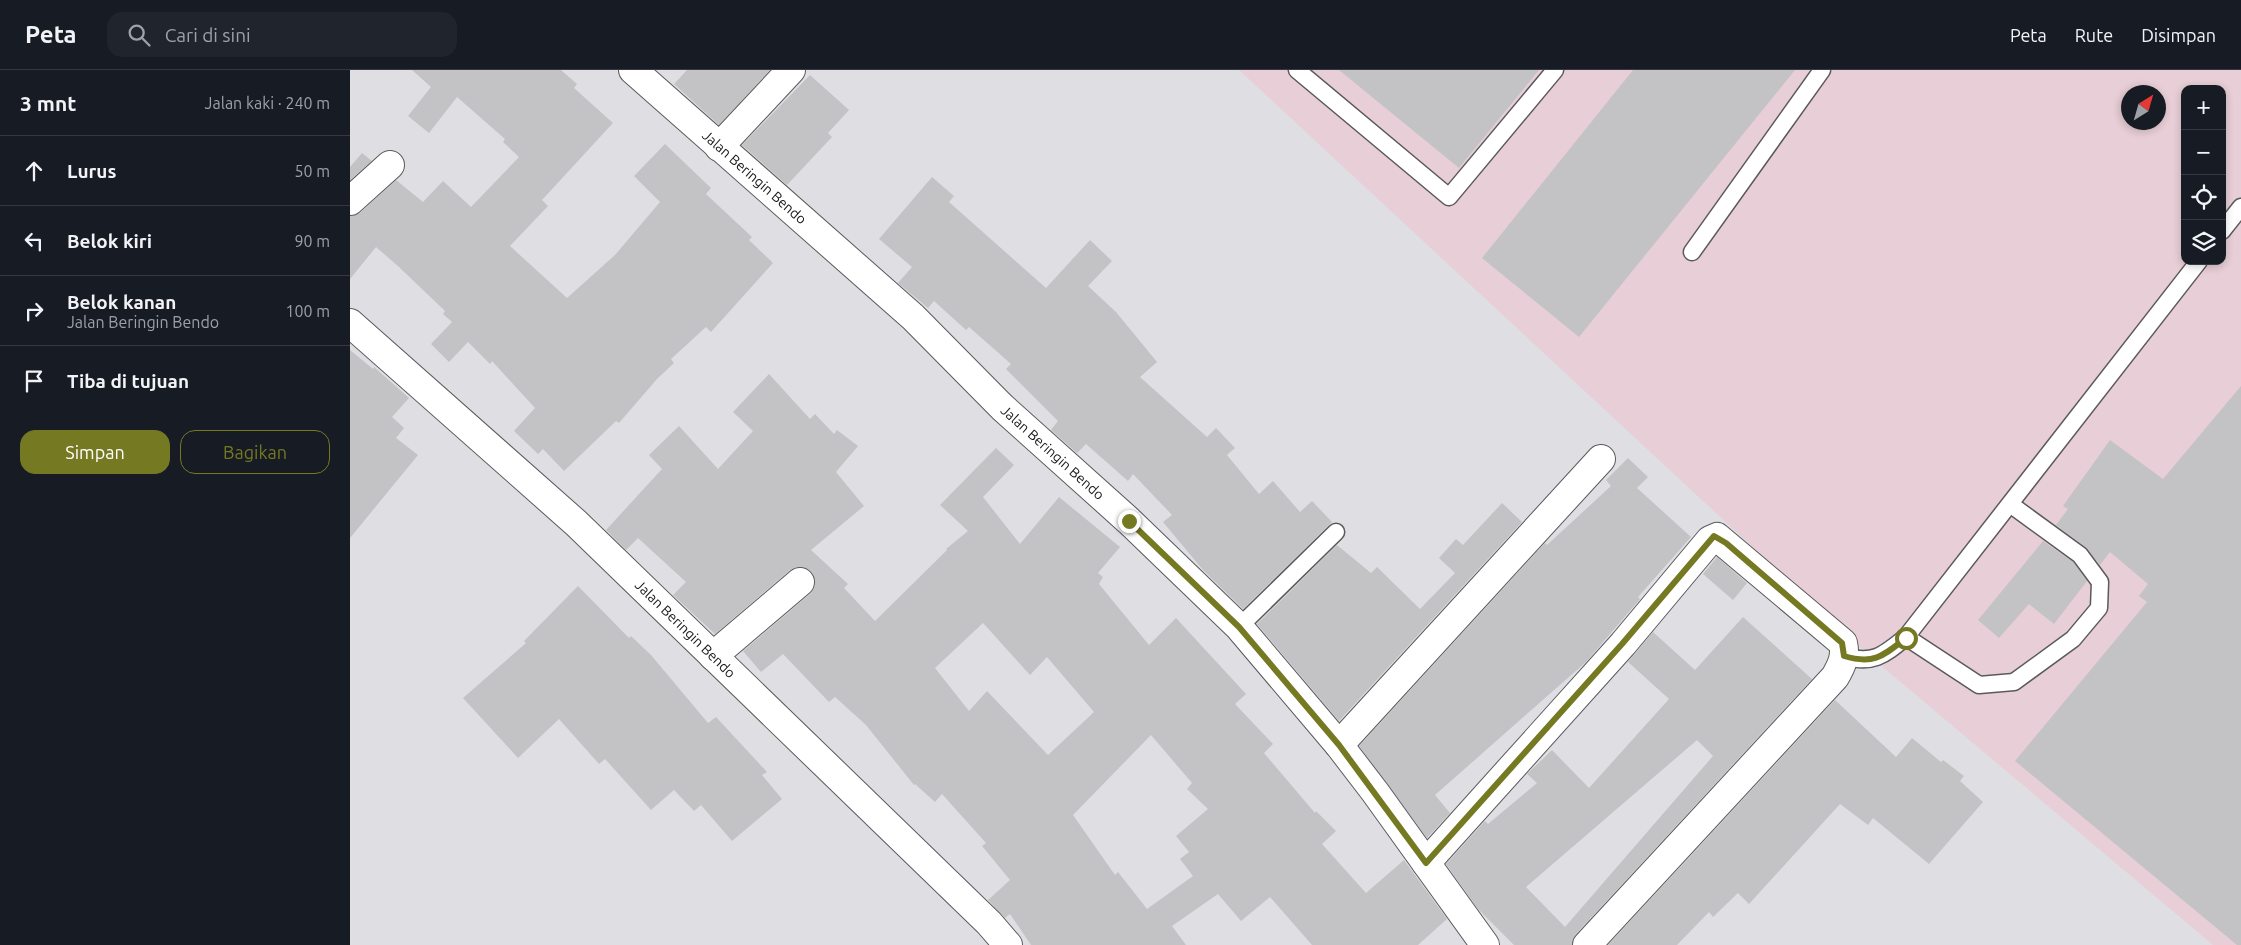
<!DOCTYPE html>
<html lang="id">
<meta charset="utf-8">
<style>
body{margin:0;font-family:Ubuntu,sans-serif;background:#20242c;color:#f1f3f6}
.controls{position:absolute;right:15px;top:15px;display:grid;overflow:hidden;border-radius:10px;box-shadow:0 2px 8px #0003}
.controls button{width:45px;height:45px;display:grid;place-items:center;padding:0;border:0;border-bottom:1px solid #363941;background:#171b24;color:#f1f3f6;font:25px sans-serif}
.compass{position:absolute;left:1771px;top:15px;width:45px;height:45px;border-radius:50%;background:#171b24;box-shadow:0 2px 8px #0003;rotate:37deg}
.stop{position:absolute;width:15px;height:15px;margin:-11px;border:4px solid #757922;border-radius:50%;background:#fff}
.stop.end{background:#757922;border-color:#fff;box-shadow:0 1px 5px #0008}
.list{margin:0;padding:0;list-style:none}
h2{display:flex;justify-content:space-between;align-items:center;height:65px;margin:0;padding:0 20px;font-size:21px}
h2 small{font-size:16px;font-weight:400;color:#9ea1a6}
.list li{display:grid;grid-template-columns:32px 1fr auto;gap:15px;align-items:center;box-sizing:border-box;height:70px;padding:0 20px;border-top:1px solid #363941}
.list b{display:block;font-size:19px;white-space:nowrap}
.list p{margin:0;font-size:16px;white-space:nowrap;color:#9ea1a6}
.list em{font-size:16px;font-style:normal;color:#9ea1a6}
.actions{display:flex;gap:10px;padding:15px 20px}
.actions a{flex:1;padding:11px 0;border:1px solid #757922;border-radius:15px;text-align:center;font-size:18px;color:#757922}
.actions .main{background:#757922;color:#fff}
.icon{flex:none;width:28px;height:28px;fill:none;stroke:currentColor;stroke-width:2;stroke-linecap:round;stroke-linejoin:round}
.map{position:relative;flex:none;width:1891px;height:875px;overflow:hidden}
header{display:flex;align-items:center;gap:30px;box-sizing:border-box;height:70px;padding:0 25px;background:#171b24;border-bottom:1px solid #363941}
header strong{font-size:24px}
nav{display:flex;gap:28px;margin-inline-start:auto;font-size:18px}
.search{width:350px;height:45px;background:#20242c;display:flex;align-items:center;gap:12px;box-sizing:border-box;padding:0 18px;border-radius:15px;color:#9ea1a6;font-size:19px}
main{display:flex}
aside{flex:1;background:#171b24}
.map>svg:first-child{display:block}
.industrial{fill:#e8ced6;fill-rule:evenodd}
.building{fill:#c3c3c6;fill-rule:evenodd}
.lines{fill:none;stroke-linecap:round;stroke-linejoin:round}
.lane-casing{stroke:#5a5a5d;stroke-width:19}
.street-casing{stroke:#5a5a5d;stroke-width:30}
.lane{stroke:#fff;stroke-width:16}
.street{stroke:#fff;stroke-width:28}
.route{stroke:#757922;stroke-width:6}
.labels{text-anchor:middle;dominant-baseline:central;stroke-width:4;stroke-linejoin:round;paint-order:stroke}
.street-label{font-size:14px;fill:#161617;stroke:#dfdfe3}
</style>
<header>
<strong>Peta</strong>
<div class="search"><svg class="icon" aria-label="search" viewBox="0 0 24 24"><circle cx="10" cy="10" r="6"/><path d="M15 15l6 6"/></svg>Cari di sini</div>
<nav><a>Peta</a><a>Rute</a><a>Disimpan</a></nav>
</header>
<main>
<aside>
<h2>3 mnt<small>Jalan kaki · 240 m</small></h2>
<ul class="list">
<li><svg class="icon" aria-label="ahead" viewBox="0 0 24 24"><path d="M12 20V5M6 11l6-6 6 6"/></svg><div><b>Lurus</b></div><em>50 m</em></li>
<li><svg class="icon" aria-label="left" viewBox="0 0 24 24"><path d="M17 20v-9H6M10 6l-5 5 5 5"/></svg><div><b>Belok kiri</b></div><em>90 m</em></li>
<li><svg class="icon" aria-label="right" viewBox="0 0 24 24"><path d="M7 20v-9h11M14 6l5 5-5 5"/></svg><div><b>Belok kanan</b><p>Jalan Beringin Bendo</p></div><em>100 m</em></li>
<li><svg class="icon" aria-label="arrive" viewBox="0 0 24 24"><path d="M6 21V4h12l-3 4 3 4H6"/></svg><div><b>Tiba di tujuan</b></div></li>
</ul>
<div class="actions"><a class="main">Simpan</a><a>Bagikan</a></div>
</aside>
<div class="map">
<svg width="1891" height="875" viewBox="0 0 1891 875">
<rect width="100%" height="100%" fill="#dfdfe3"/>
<path class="industrial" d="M889,0h1002v875h-28l-341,-287zM1835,19h37v172h-37zM1778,22h30v30h-30z"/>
<g class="building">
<polygon points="62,0 211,0 227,14 224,18 263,53 192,130 198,136 160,176 217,228 265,185 310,132 284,106 315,74 361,118 356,124 402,167 399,170 423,193 361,262 356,257 321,289 324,293 307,309 269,353 266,351 214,401 193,379 188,384 164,361 185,338 142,291 140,294 118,272 99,292 81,274 102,252 93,244 95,241 49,197 26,177 0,209 0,146 10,143 46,110 73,132 93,111 121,137 169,87 153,72 155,69 107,27 79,63 58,46 81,17"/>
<polygon points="337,0 420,0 369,55 324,14"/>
<polygon points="989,0 1189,0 1109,98"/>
<polygon points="1283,0 1445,0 1229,267 1132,188"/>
<polygon points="460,5 499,40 478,63 482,67 437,115 392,75"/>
<polygon points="12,83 22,91 0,110 0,97"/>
<polygon points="582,107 604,126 599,132 696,218 740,170 762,191 738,216 766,242 807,292 790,307 857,367 866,358 885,378 877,385 909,424 923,411 950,442 962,431 982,452 893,539 853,500 813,452 822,445 783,404 778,411 736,374 727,383 701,360 708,351 656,299 661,294 619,257 616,260 584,231 578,238 548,213 562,197 529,169"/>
<polygon points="0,280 23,299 24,297 59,328 42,347 54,358 46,368 68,385 0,468"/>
<path d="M419,304l41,45 5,-5 19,20 3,-4 21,16 -22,26 28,34 -53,44 37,34 -4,4 31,33 72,-71 -1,-1 22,-18 -28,-26 56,-57 18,17 -31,32 37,47 39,-47 61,50 -22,26 5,4 -4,7 50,61 27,-27 70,76 -11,10 38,40 -9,9 51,60 1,-2 20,20 -14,13 44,49 38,-33 43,59 -29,26h-106l-42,-48 -29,24 -23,-27 -46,32 14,19h-155l-21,-31 -5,4 -17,-18 22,-20 -28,-34 4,-3 -44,-49 -7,8 -20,-18 -1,1 -48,-60 -31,-28 -6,5 -46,-48 -22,18 -18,-21 67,-57 4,-6 1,-8 -3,-8 -6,-4 -8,-1 -8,3 -75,64 -42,-39 13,-13 -48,-44 -12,12 -20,-20 56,-61 -13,-14 30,-29 39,43 35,-38 -20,-19zM633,553l47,52 17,-18 47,55 -46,43 -61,-64 -18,20 -34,-43zM801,665l41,48 -5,6 21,20 -32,27 13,16 -9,7 13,17 -46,33 -29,-37 -3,3 -42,-60z"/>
<polygon points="1891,316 1891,875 1887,875 1665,691 1797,532 1789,526 1798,514 1760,482 1750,495 1736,477 1706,455 1718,439 1713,436 1760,370 1813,409"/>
<polygon points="1278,388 1298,407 1287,418 1341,467 1288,527 1290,529 1236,592 1085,725 1100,743 1077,768 1009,676 1195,473 1197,475 1261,416 1256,410"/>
<polygon points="1152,433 1172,452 989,651 907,554 987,475 1021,503 1027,497 1070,539 1105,503 1089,488 1106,469 1113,475"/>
<polygon points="1693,471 1723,492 1737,511 1704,554 1679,534 1649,568 1628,550"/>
<polygon points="1367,487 1397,513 1383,530 1353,504"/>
<polygon points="228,516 279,568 281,566 301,585 358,653 366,647 417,702 412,705 432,729 382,771 351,735 344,741 324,720 301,740 255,689 249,694 209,649 168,688 113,628 176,573 174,571"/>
<path d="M1393,547l69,62 -236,255 -4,11h-58l-36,-36 -32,-45 39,-43 3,3 49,-41 -10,-9 25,-24 37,38 80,-89 -41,-37 25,-30 42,38zM1347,670l16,16 -148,171 -39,-40z"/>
<polygon points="1485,630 1546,687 1562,668 1591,692 1593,690 1614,706 1610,711 1633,732 1579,794 1523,748 1518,755 1490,734 1399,834 1388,823 1363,847 1359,842 1327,875 1258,875"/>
</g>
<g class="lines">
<defs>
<g id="lane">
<polyline points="947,0 1099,127 1205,0"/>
<polyline points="1872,161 1891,137"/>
<polyline points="1342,182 1472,0"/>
<polyline points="889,557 986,462"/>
<polyline points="1556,567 1629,615 1664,612 1723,569 1749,538 1750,512 1730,485 1660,434"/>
<path d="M1494,586c29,9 40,-1 62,-19l293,-376"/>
</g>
<g id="street">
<path id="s1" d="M283,0l280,247 89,90 127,114 110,106 100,118 36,47 110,153"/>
<polyline points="369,77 441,0"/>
<polyline points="0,131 40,95"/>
<path id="s2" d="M0,253l226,200 413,400 19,22"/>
<polyline points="363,586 450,512"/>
<polyline points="989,675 1251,389"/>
<path d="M1076,793l197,-219 87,-104 7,-3 126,106c3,13 -1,22 -8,34l-248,268"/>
</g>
</defs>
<use href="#lane" class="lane-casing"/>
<use href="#street" class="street-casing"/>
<use href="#lane" class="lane"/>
<use href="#street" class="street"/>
</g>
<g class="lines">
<path class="route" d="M779,451l110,106 100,118 87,118 196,-219 92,-108 12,7 116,100 2,13c30,9 39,0 62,-18"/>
</g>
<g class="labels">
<g class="street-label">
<text stroke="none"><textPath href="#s1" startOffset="162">Jalan Beringin Bendo</textPath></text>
<text stroke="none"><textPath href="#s1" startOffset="568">Jalan Beringin Bendo</textPath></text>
<text stroke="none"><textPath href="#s2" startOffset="454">Jalan Beringin Bendo</textPath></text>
</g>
</g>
</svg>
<div class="controls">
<button>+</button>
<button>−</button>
<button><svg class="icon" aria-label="locate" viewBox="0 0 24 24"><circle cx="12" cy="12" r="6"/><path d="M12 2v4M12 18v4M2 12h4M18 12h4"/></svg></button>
<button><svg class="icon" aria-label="layers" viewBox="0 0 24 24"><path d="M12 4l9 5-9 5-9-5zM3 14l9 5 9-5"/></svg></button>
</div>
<svg class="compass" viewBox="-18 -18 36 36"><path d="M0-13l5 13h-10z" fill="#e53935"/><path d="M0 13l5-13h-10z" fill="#9ea1a6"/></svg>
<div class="stop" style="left:1556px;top:568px"></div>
<div class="stop end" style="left:779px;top:451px"></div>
</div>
</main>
